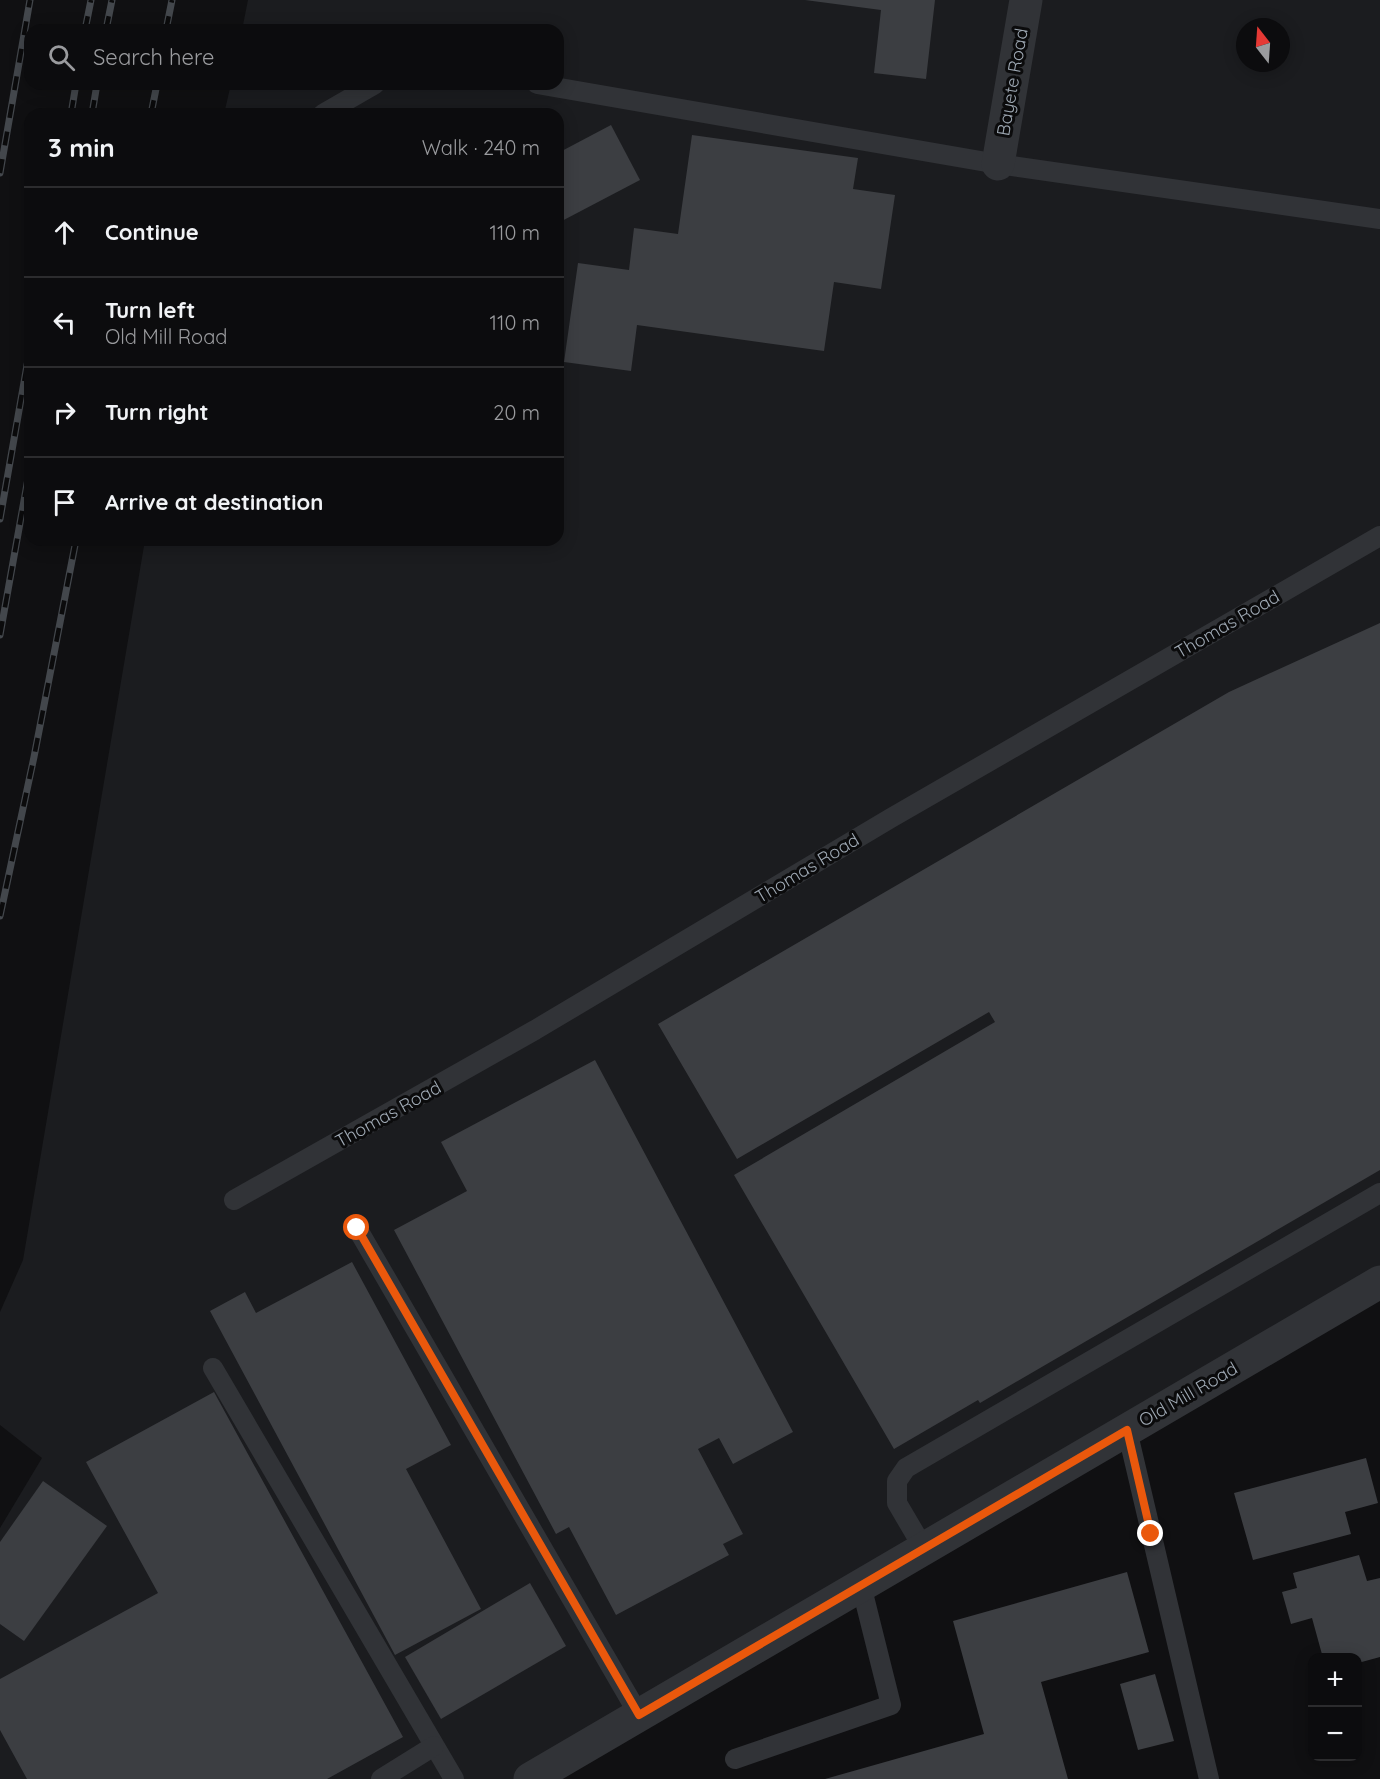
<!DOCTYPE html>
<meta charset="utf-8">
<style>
body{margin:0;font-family:Quicksand,sans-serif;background:#151517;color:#f1f3f6}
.controls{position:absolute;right:18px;bottom:18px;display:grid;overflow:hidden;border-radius:12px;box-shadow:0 3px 15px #0003}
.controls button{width:54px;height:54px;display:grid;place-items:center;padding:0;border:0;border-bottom:2px solid #2c2c2e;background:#0c0c0e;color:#f1f3f6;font:30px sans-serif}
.compass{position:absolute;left:1236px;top:18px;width:54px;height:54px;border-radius:50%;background:#0c0c0e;box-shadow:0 3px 15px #0003;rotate:343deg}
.stop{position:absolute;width:18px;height:18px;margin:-14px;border:4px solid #ea580c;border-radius:50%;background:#fff}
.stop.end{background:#ea580c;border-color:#fff;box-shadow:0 2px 6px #0008}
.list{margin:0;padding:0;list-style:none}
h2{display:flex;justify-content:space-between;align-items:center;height:78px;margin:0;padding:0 24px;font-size:26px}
h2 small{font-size:20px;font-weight:400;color:#9a9b9e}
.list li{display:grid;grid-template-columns:39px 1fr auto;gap:18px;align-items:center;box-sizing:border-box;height:90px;padding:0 24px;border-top:2px solid #2c2c2e}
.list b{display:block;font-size:22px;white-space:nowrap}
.list p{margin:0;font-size:20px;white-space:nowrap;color:#9a9b9e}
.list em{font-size:20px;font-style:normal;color:#9a9b9e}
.icon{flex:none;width:33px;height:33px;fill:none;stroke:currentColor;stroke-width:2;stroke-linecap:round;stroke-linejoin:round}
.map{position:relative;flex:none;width:1380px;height:1779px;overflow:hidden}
.search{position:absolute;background:#0c0c0e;box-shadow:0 3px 15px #0003;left:24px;top:24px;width:540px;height:66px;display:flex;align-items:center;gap:15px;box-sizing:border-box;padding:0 21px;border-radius:18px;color:#9a9b9e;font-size:22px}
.panel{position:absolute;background:#0c0c0e;box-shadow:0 3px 15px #0003;left:24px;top:108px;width:540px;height:438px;border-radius:18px}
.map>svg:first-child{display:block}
.built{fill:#1b1c1f;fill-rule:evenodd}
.building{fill:#3c3e42}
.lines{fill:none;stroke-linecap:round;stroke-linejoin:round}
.lane{stroke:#313337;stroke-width:20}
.street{stroke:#313337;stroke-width:33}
.rail-casing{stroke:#43474c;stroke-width:7}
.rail{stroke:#0b0b0c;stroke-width:4.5;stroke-dasharray:14;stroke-linecap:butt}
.route{stroke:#ea580c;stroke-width:8}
.labels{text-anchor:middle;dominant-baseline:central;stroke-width:6;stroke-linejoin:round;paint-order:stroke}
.street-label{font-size:18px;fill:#9fa9b4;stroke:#0b0b0c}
</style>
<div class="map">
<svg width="1380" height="1779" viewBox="0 0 1380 1779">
<rect width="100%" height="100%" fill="#101012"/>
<path class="built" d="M248,0h1132v1282l-850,497h-530v-251l42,-70 -42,-33v-113l23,-52 122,-720h413v-426h-334l7,-30h327v-54h-316zM1245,27h36v36h-36z"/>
<g class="building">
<polygon points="805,0 935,0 926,79 874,73 881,10"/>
<polygon points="611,125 640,180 558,223 558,153"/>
<polygon points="692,135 858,158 853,189 895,195 881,289 834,282 824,351 637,325 631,371 564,362 578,263 629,270 634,228 678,234"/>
<polygon points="1380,623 1380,1170 980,1403 978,1400 894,1449 734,1175 995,1022 989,1012 737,1159 658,1024 1229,692"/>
<polygon points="595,1060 793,1432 733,1464 719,1438 698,1449 743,1534 723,1544 729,1555 616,1615 569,1527 556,1534 394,1230 467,1191 441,1142"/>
<polygon points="352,1262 451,1445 406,1469 481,1609 395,1655 210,1311 245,1292 256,1313"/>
<polygon points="214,1392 403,1737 327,1779 27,1779 0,1730 0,1679 158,1593 86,1462"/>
<polygon points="1366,1458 1378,1503 1345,1512 1351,1534 1253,1560 1234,1493"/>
<polygon points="43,1481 107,1526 24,1641 0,1624 0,1542"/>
<polygon points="1359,1555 1367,1581 1380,1578 1380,1657 1358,1663 1358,1658 1323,1658 1312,1618 1291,1624 1282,1592 1297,1588 1293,1573"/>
<polygon points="1127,1572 1149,1652 1041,1682 1068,1779 825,1779 984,1734 953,1621"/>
<polygon points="530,1583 566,1646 441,1719 405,1657"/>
<polygon points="1155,1674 1174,1741 1138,1750 1120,1684"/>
</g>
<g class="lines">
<g class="lane">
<polyline points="537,84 998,164 1380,219"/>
<polyline points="323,114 375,84"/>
<polyline points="234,1200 535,1030 891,818 1380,536"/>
<polyline points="357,1228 639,1715"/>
<polyline points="213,1368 454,1779"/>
<polyline points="1127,1430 1209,1779"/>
<polyline points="924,1549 897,1503 897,1481 906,1468 1380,1193"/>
<polyline points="735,1759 891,1705 861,1585"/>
<polyline points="381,1779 434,1746"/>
</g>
<g class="street">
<polyline points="998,164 1026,0"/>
<polyline points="530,1779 1380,1282"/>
</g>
<defs>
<g id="rail">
<polyline points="85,30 91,0"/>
<polyline points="106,30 112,0"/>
<polyline points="166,30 172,0"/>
<polyline points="71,114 76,84"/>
<polyline points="92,114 97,84"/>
<polyline points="151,114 157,84"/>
<polyline points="0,173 30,0"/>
<polyline points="0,519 30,348"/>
<polyline points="0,635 30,467"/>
<polyline points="0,916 34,757 76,540"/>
</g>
</defs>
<use href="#rail" class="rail-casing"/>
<use href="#rail" class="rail"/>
</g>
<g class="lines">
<polyline class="route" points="357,1228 639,1715 1127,1430 1151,1534"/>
</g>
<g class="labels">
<g class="street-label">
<text transform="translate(1012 82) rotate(-80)">Bayete Road</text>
<text transform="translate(1227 624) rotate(-30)">Thomas Road</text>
<text transform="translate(807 868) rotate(-31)">Thomas Road</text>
<text transform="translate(388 1114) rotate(-29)">Thomas Road</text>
<text transform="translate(1188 1394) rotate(-30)">Old Mill Road</text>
</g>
</g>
</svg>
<div class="controls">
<button>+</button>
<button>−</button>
</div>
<svg class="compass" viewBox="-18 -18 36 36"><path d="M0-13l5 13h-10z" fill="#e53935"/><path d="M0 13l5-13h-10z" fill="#9a9b9e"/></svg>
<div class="stop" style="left:357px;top:1228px"></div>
<div class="stop end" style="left:1151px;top:1534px"></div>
<div class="search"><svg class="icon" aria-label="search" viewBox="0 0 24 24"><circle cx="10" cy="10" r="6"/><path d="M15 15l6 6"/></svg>Search here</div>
<section class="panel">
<h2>3 min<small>Walk · 240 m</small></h2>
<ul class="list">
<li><svg class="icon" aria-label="ahead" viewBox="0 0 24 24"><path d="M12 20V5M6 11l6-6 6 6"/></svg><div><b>Continue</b></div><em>110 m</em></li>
<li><svg class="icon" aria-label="left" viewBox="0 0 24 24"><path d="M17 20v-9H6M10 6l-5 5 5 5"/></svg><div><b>Turn left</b><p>Old Mill Road</p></div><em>110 m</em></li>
<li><svg class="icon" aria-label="right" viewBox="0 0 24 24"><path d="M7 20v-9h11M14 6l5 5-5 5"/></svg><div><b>Turn right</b></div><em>20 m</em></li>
<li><svg class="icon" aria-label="arrive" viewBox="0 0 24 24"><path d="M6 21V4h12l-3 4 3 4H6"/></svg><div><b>Arrive at destination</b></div></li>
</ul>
</section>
</div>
